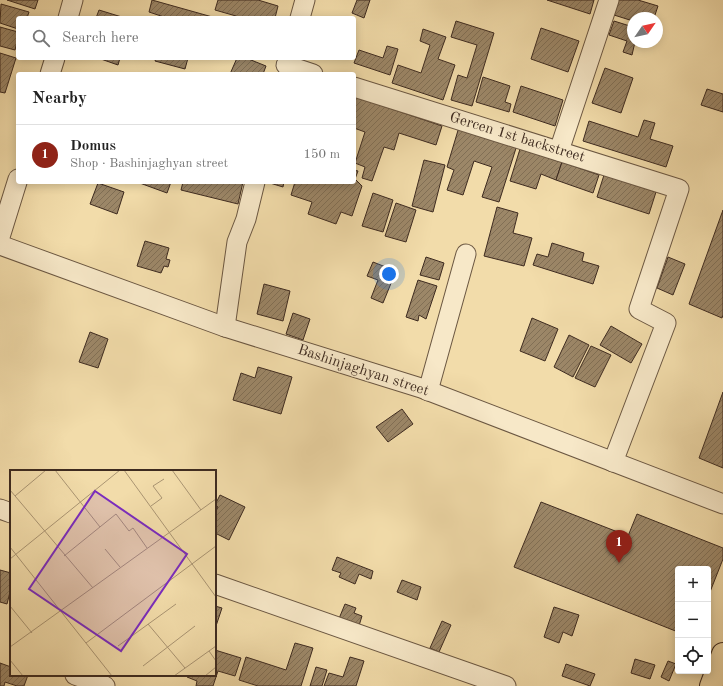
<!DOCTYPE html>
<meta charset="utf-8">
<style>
body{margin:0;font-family:"Old Standard TT",serif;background:#f2f2f2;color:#222}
.controls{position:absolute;right:12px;bottom:12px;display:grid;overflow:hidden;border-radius:4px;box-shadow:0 2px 10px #0003}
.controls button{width:36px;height:36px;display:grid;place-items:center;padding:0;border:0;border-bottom:1px solid #e0e0e0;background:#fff;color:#222;font:20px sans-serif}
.compass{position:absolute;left:627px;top:12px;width:36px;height:36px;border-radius:50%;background:#fff;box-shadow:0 2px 10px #0003;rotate:56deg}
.you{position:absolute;left:389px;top:274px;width:14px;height:14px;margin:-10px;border:3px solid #fff;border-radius:50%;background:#1a73e8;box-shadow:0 0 0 6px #1a73e833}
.badge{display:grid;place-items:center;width:26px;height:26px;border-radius:50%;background:#8f2418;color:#fff;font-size:13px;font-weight:700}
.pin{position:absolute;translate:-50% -33px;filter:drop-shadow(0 1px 2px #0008)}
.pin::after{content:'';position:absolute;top:21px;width:14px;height:12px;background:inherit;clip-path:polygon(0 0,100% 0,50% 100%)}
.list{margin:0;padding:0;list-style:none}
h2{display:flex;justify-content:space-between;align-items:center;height:52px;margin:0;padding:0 16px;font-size:17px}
h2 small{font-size:13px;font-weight:400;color:#767676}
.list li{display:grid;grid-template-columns:26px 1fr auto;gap:12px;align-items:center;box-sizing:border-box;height:60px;padding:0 16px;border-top:1px solid #e0e0e0}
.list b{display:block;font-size:15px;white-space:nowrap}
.list p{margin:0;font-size:13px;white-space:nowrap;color:#767676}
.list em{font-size:13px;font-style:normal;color:#767676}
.icon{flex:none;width:22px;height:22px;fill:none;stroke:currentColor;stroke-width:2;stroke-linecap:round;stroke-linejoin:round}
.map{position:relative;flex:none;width:723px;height:686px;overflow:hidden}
.search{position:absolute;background:#fff;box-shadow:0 2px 10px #0003;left:16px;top:16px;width:340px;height:44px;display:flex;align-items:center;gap:10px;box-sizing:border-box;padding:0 14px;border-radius:4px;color:#767676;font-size:15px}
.panel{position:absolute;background:#fff;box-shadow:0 2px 10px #0003;left:16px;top:72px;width:340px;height:112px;border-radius:4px}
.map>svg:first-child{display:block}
.building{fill:url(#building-hatch);stroke:#3e2b20}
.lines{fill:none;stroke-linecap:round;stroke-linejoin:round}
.minor-casing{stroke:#6b5742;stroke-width:21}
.trunk-casing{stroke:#3e2b20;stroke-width:24}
.minor{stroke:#f7e8c8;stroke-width:19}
.trunk{stroke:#f2dcaa;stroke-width:22}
.labels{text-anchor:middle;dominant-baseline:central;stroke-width:3;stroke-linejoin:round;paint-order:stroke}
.street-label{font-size:15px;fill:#3e2b20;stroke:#f7e8c8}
.inset-road{fill:none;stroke:#aa9573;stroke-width:1}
.view{fill:#7b2cbf;fill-opacity:0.15;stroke:#7b2cbf;stroke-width:2}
.inset-edge{fill:none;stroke:#3e2b20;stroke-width:2}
</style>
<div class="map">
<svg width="723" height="686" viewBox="0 0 723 686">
<defs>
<pattern id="building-hatch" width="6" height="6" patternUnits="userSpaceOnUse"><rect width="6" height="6" fill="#9c8768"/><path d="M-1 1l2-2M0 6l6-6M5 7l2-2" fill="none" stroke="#816f55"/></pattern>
</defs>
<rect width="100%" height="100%" fill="#f2dcaa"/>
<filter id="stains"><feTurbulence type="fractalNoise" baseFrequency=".005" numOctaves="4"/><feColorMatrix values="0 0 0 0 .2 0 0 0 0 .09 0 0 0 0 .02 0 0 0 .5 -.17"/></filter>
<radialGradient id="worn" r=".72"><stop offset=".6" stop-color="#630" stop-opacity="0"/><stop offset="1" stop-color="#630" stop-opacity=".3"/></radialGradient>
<g class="building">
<polygon points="7,0 38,0 35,9"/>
<polygon points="152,0 216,18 167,18 149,12"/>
<polygon points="218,0 258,0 278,6 275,18 236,18 236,16 215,10"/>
<polygon points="357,0 370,0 364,18 352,13"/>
<polygon points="547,0 594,0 590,14"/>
<polygon points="619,0 638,0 658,6 654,18 633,18 633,21 614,15"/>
<polygon points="1,4 29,12 27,18 18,18 18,29 0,23"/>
<polygon points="99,10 125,18 96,18"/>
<polygon points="456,21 494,33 472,106 451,100 458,75 467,78 477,45 451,37"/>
<polygon points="614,21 633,27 633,42 635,42 632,55 623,52 627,41 609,35"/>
<polygon points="0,27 18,32 18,38 15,50 0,46"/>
<polygon points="541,28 579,41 568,72 531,59"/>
<polygon points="423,29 446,37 438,59 455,65 443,100 392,83 398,65 421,73 430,45 420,41"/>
<polygon points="387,46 398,49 390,75 354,63 359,50 383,58"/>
<polygon points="0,53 16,58 5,93 0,92"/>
<polygon points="98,58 120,58 118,65"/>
<polygon points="156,58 188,58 185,69 155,61"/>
<polygon points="237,58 246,58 266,66 263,74 230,74"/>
<polygon points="605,68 633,78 621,113 592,103"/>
<polygon points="483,77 510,86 505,102 511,104 509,112 476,102"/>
<polygon points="521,86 563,100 555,126 513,112"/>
<polygon points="707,89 723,94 723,112 701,105"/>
<polygon points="354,96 442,126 436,145 399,133 394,150 384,147 372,181 362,178 365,167 355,163 365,132 354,128"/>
<polygon points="644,120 655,123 650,139 673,146 666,167 583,141 589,121 638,137"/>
<polygon points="459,127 517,145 499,202 482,197 492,167 474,161 463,195 447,190 454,170 447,167"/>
<polygon points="520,149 562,162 556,180 541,174 536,189 510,181"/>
<polygon points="424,160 445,165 433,212 412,206"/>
<polygon points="562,162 599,175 593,193 556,180"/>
<polygon points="354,170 358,171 355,179 362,186 352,216 341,212 336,224 308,214 312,202 291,195 295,182 354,182"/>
<polygon points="604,175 656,192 649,214 597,197"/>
<polygon points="137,182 171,182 167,193"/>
<polygon points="183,182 243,182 238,204 181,190"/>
<polygon points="270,182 284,182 283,187 270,183"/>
<polygon points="98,183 124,192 117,214 90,204"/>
<polygon points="373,193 393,200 383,232 362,226"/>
<polygon points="396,203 416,210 406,242 385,236"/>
<polygon points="497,207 518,213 513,233 532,238 524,266 484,256"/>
<polygon points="723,210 723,315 722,318 689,304"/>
<polygon points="145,241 169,248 166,259 170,260 168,267 164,266 161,273 137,266"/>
<polygon points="552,243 584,253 582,261 599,266 593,284 533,265 537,254 548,257"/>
<polygon points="426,257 444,263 439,280 420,275"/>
<polygon points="668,257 685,264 673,295 657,288"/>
<polygon points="373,262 396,271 383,303 371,298 378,280 367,276"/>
<polygon points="418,280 437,286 426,319 419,315 418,321 406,317"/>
<polygon points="264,284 290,291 283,321 257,314"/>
<polygon points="293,313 310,319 303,340 286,334"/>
<polygon points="532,318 558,329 545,361 520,351"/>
<polygon points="611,326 642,344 631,363 600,345"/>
<polygon points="90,332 108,339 98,368 79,362"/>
<polygon points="569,335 589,345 573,377 554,367"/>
<polygon points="591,346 611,355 595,387 575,378"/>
<polygon points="258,367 292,377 281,414 233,400 241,373 255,378"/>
<polygon points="723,392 723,468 699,458"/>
<polygon points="402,409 413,424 388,442 376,427"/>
<polygon points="220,495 245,507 229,540 215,533 215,513 218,507 215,505"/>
<polygon points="541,502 628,536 637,514 723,548 723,559 708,597 708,569 678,569 678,632 514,567"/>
<polygon points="337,557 373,571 371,579 359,574 355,584 339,577 341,573 332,570"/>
<polygon points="0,570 11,573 11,588 7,604 0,602"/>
<polygon points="402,580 421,587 417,600 397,592"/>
<polygon points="345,604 356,608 354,613 362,616 358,629 338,621"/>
<polygon points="215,606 222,608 215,629"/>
<polygon points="554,607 579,615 572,636 563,632 559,643 544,637"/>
<polygon points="442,621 451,625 439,652 430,648"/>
<polygon points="295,643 313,648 301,686 258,686 239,680 246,657 286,670"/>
<polygon points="215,650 241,658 235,676 218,671 213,686 196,686 197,681 187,677 187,675 215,675"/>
<polygon points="350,657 364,661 356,686 324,686 329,673 343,677"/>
<polygon points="635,659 655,665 650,679 631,673"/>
<polygon points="668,661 676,664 669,681 661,677"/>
<polygon points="0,663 11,667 11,675 28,675 24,686 17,686 5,682 4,686 0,686"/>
<polygon points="566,664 595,674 590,686 562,676"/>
<polygon points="316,667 327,670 322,686 310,686"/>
</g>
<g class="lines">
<defs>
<g id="minor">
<polyline points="68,18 73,0"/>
<polyline points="300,18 305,0"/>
<polyline points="286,65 313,74"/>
<polyline points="50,74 55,58"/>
<polyline points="354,87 679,189 639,309 666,323 613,462"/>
<polyline points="559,151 609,0"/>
<polyline points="0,237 18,179"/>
<polyline points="0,245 225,327 421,388 723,504"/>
<polyline points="225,327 237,242 246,219 255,182"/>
<polyline points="428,391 466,254"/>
<polyline points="0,509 11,513"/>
<polyline points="215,584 506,686"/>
<polyline points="75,675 105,686"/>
</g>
<polyline id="trunk" points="711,686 723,654"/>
</defs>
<use href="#minor" class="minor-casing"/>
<use href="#trunk" class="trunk-casing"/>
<use href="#minor" class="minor"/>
<use href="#trunk" class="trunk"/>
</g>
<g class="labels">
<g class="street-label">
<text transform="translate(517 138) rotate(17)">Gercen 1st backstreet</text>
<text transform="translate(363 371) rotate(18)">Bashinjaghyan street</text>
</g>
</g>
<g transform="translate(10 470)">
<rect width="206" height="206" fill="#f2dcaa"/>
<path class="inset-road" d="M45,0l45,57M114,0l92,127M162,0l29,40M0,20l83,98M5,26l31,-26M141,36l11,-8 -9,-12 11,-7M0,77l102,129M95,79l15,18M54,86l52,-42 13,17 4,-3 14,20M0,89l110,-89M0,136l22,27M138,154l37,44M76,173l130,-97M108,176l58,-42M0,177l206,-148M199,181l7,10M0,190l13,16M133,196l52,-40M164,206l42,-30M195,206l11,-9"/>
<path class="view" d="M85,21l92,63 -66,97 -92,-62z"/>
<rect width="206" height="206" class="inset-edge"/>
</g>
<rect width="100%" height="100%" filter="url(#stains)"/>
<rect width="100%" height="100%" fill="url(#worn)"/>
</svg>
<div class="controls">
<button>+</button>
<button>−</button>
<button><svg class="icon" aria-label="locate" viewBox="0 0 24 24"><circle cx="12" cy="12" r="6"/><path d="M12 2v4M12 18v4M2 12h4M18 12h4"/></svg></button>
</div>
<svg class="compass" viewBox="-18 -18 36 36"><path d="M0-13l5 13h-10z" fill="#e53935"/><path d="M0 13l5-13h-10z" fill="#767676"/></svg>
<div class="you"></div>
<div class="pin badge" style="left:619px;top:563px">1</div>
<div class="search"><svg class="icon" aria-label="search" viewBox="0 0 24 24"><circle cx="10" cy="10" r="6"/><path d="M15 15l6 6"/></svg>Search here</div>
<section class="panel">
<h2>Nearby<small></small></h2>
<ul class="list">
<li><span class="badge">1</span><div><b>Domus</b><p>Shop · Bashinjaghyan street</p></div><em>150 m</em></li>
</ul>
</section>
</div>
